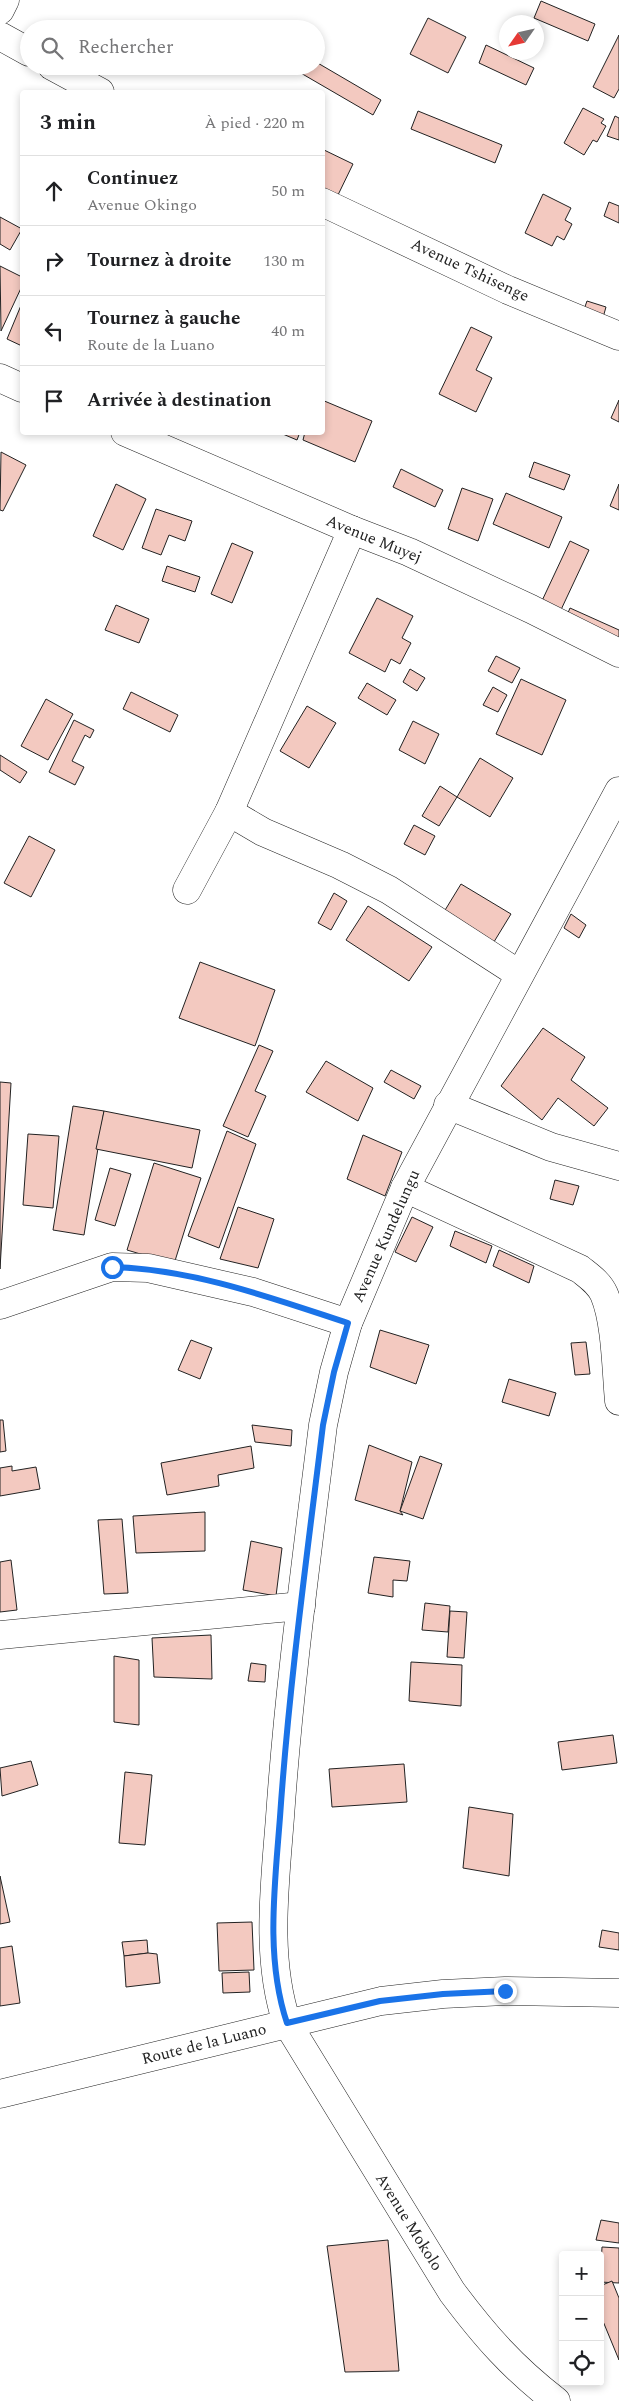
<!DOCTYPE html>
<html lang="fr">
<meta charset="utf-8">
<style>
body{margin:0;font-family:Spectral,serif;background:#f6f6f6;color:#202124}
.controls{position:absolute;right:15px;bottom:15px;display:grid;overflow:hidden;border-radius:5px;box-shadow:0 2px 8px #0003}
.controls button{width:45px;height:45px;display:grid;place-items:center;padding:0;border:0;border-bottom:1px solid #e0e0e0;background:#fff;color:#202124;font:25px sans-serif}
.compass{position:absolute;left:499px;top:15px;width:45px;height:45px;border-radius:50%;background:#fff;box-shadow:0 2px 8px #0003;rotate:236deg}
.stop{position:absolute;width:15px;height:15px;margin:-11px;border:4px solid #1a73e8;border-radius:50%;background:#fff}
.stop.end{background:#1a73e8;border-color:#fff;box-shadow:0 1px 5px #0008}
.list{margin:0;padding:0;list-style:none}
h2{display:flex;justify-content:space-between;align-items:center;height:65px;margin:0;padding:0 20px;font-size:21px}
h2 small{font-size:16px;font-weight:400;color:#757577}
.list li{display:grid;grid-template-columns:32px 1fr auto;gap:15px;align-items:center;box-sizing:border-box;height:70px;padding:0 20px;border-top:1px solid #e0e0e0}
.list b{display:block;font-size:19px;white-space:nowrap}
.list p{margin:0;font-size:16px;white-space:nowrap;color:#757577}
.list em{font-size:16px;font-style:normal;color:#757577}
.icon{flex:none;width:28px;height:28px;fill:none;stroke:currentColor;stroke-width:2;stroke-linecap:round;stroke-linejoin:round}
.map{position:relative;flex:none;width:619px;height:2401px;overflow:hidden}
.search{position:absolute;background:#fff;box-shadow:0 2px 8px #0003;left:20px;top:20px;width:305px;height:55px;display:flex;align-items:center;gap:12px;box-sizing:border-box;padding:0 18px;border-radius:28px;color:#757577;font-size:19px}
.panel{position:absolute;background:#fff;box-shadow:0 2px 8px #0003;left:20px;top:90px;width:305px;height:345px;border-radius:5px}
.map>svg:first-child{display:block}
.building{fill:#f3c9c0;stroke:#222}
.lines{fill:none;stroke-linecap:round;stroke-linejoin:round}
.street-casing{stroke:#222;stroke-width:29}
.secondary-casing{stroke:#222;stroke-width:29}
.street{stroke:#fff;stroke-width:28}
.secondary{stroke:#fff;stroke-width:28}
.route{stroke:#1a73e8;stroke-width:6}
.labels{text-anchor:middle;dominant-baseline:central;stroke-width:4;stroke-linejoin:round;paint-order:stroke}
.street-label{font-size:16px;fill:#222;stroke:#fff}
</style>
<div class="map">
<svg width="619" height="2401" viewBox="0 0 619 2401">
<rect width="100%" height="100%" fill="#fff"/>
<g class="building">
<polygon points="541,1 595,24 588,41 534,18"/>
<polygon points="428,18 466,37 448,73 410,54"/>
<polygon points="619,35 619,89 614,98 593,87"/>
<polygon points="486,45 534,68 526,85 479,63"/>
<polygon points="316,62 381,100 373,115 299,72 302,66 316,66"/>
<polygon points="583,108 604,119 601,123 606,126 597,142 593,140 584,155 564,143"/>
<polygon points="418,111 502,145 495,163 411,129"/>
<polygon points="615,116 619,118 619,140 607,136"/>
<polygon points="322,149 353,164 337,197 322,190"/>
<polygon points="543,194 571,208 565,220 572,224 564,240 557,236 552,246 525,233"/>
<polygon points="609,202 619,206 619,223 604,216"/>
<polygon points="0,217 22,229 10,250 0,244"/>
<polygon points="0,266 22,277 22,286 1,331"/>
<polygon points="587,301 606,307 602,321 582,315"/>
<polygon points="22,303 22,346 7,339"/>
<polygon points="471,327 492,337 476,370 492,378 476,412 439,394"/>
<polygon points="322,400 372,421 355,462 303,440 305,432 322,432"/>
<polygon points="619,400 619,422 611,418"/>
<polygon points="278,432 300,432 297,440"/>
<polygon points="1,452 26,465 3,511 0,510"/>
<polygon points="534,462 570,475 564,490 529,477"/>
<polygon points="401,469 443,490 435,507 393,487"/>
<polygon points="116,484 146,499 123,550 93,536"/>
<polygon points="619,484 619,510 610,506"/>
<polygon points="462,488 493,499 478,541 448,529"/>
<polygon points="506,493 562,517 549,548 493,524"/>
<polygon points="156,509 192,521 185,541 169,535 161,555 142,548"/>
<polygon points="570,541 589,550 559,614 540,605"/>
<polygon points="232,543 253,552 232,603 211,594"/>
<polygon points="167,566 200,577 195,592 162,581"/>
<polygon points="377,598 413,616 402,638 411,643 400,664 391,659 385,672 349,653"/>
<polygon points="116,605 149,619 139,643 105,630"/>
<polygon points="570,608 619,630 619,650 563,625"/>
<polygon points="496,656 520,668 512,683 488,671"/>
<polygon points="410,669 425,678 417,691 403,682"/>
<polygon points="521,679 566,700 542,755 496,734"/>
<polygon points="367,683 396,700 387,715 358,698"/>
<polygon points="493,687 507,695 498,712 483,705"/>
<polygon points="131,692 178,715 170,732 123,709"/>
<polygon points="46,699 73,714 48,760 21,746"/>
<polygon points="307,706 336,723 309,768 280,751"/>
<polygon points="74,720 94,730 90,738 85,735 72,761 84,767 75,785 49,772"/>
<polygon points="413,721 439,734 425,764 399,750"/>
<polygon points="0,755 27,772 20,783 0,770"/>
<polygon points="480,758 513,778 490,817 457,797"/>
<polygon points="440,786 457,797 439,826 422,816"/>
<polygon points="414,825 435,836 425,855 404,844"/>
<polygon points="29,836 55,850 31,897 4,883"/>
<polygon points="461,884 511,914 489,950 439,920"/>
<polygon points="334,893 347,901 331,930 318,923"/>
<polygon points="368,906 432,947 409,981 346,940"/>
<polygon points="571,914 586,925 579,938 564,928"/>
<polygon points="200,962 275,990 255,1046 179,1018"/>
<polygon points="543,1028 585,1057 571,1080 608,1108 594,1126 558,1098 542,1120 501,1086"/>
<polygon points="259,1045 273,1051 255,1091 266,1096 248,1137 223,1126"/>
<polygon points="326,1061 373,1088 358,1121 306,1092"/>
<polygon points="391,1070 421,1086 414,1099 384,1082"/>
<polygon points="0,1082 11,1083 0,1269"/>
<polygon points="73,1106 104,1111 84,1235 53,1230"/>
<polygon points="104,1111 200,1130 192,1168 96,1149"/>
<polygon points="227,1131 256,1144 219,1248 188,1236"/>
<polygon points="28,1134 59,1136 53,1208 23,1205"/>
<polygon points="363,1135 402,1152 385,1196 347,1179"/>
<polygon points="154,1163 201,1178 174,1264 127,1250"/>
<polygon points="110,1168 131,1174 115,1226 95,1220"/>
<polygon points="555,1180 579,1186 573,1205 550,1199"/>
<polygon points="238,1207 274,1219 258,1268 220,1259"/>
<polygon points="412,1217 433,1227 416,1262 395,1252"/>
<polygon points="455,1231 492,1246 486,1263 450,1246"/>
<polygon points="499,1250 534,1266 529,1283 493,1266"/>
<polygon points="380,1330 429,1345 416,1384 370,1367"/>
<polygon points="191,1340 212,1348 200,1379 178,1370"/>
<polygon points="586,1342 590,1374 575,1375 571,1343"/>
<polygon points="509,1379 556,1393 549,1416 502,1402"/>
<polygon points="0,1420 3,1420 6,1451 0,1452"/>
<polygon points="252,1425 292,1430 291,1446 255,1442"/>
<polygon points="369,1445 412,1462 400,1511 403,1515 355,1500"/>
<polygon points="251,1446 254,1468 218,1475 219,1486 167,1495 161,1463"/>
<polygon points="420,1456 442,1464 423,1519 400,1511"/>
<polygon points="12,1466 12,1471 36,1467 40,1489 0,1496 0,1468"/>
<polygon points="205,1512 205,1551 136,1553 133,1516"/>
<polygon points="122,1519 128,1593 104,1594 98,1520"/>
<polygon points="251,1541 282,1548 276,1596 243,1590"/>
<polygon points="374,1557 410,1561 407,1581 393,1580 393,1597 368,1593"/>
<polygon points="11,1560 17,1610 0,1612 0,1562"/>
<polygon points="425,1603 450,1606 448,1632 422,1630"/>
<polygon points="450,1611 467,1612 464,1658 447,1657"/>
<polygon points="211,1635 212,1679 154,1677 152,1638"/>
<polygon points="114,1656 139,1660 139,1725 114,1722"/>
<polygon points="411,1662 462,1665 461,1706 409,1701"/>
<polygon points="251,1663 266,1665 265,1682 248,1681"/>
<polygon points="613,1735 617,1763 562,1770 558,1742"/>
<polygon points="31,1761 38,1785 2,1796 0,1768"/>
<polygon points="404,1764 407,1802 332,1807 329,1769"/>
<polygon points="125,1772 152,1775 145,1845 119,1843"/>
<polygon points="469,1807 513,1814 509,1876 463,1868"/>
<polygon points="0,1876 10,1922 0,1924"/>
<polygon points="252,1922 254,1970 219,1971 217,1923"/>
<polygon points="602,1930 619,1933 619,1950 599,1947"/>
<polygon points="147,1940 148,1953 124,1956 122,1942"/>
<polygon points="12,1946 20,2003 0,2006 0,1948"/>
<polygon points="148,1953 157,1954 160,1983 126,1987 124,1956"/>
<polygon points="249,1972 250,1992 223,1993 222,1973"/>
<polygon points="601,2220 619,2223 619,2243 596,2240"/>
<polygon points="388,2240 399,2371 345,2372 327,2246"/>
<polygon points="602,2247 619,2248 619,2283 600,2282"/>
<polygon points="612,2281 619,2298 619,2360 600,2314 600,2286"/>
</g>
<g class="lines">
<defs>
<g id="street">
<polyline points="0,10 5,0"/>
<polyline points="0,36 29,52"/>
<polyline points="52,66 100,92"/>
<polyline points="322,202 508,290 619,336"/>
<polyline points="0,378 22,388"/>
<polyline points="125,432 352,530 409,552 531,609 619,653"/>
<polyline points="229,812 263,832 340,865 389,890 519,974"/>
<polyline points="187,890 229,812 352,530"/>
<polyline points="448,1105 551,1147 619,1166"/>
<path d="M405,1188l175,81c10,8 19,14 24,25 12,28 12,76 15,107"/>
<polyline points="0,1305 112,1267 148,1268 253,1292 348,1323"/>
<polyline points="0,1635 301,1606"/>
<path d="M556,2401c-44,-34 -71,-65 -104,-109l-165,-269c-22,-65 -12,-139 -7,-206 9,-131 27,-262 43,-392l11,-53 14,-49 57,-135 214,-397"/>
</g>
<polyline id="secondary" points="0,2094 381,2001 443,1994 505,1991 619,1993"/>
</defs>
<use href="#street" class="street-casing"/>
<use href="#secondary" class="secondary-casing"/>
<use href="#street" class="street"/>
<use href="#secondary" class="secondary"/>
</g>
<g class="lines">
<path class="route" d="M112,1267c81,2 160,31 236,56l-14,49 -11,53c-16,130 -34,261 -43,392 -5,67 -15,141 7,206l93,-22 63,-7 62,-3"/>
</g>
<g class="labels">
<g class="street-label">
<text transform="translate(470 270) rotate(25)">Avenue Tshisenge</text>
<text transform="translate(374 539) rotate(22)">Avenue Muyej</text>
<text transform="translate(386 1236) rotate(-66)">Avenue Kundelungu</text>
<text transform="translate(204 2044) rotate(-14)">Route de la Luano</text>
<text transform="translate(409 2222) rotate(58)">Avenue Mokolo</text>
</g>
</g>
</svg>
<div class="controls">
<button>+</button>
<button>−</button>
<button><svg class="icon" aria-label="locate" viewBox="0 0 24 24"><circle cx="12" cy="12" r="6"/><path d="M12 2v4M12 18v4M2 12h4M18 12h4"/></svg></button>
</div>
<svg class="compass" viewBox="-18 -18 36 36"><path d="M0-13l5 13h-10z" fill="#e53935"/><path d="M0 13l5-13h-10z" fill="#757577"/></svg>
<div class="stop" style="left:112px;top:1267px"></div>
<div class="stop end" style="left:505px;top:1991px"></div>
<div class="search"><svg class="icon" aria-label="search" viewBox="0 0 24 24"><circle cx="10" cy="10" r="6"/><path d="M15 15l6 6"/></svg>Rechercher</div>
<section class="panel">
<h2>3 min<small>À pied · 220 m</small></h2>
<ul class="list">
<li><svg class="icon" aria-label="ahead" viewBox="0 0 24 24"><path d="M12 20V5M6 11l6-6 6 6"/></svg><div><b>Continuez</b><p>Avenue Okingo</p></div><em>50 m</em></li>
<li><svg class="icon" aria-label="right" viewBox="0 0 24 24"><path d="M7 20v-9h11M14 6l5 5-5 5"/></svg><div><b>Tournez à droite</b></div><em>130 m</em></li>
<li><svg class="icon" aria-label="left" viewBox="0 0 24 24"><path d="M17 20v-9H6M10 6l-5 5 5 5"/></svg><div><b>Tournez à gauche</b><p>Route de la Luano</p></div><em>40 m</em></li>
<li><svg class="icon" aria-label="arrive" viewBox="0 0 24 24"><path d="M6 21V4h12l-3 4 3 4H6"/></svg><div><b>Arrivée à destination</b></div></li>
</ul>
</section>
</div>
